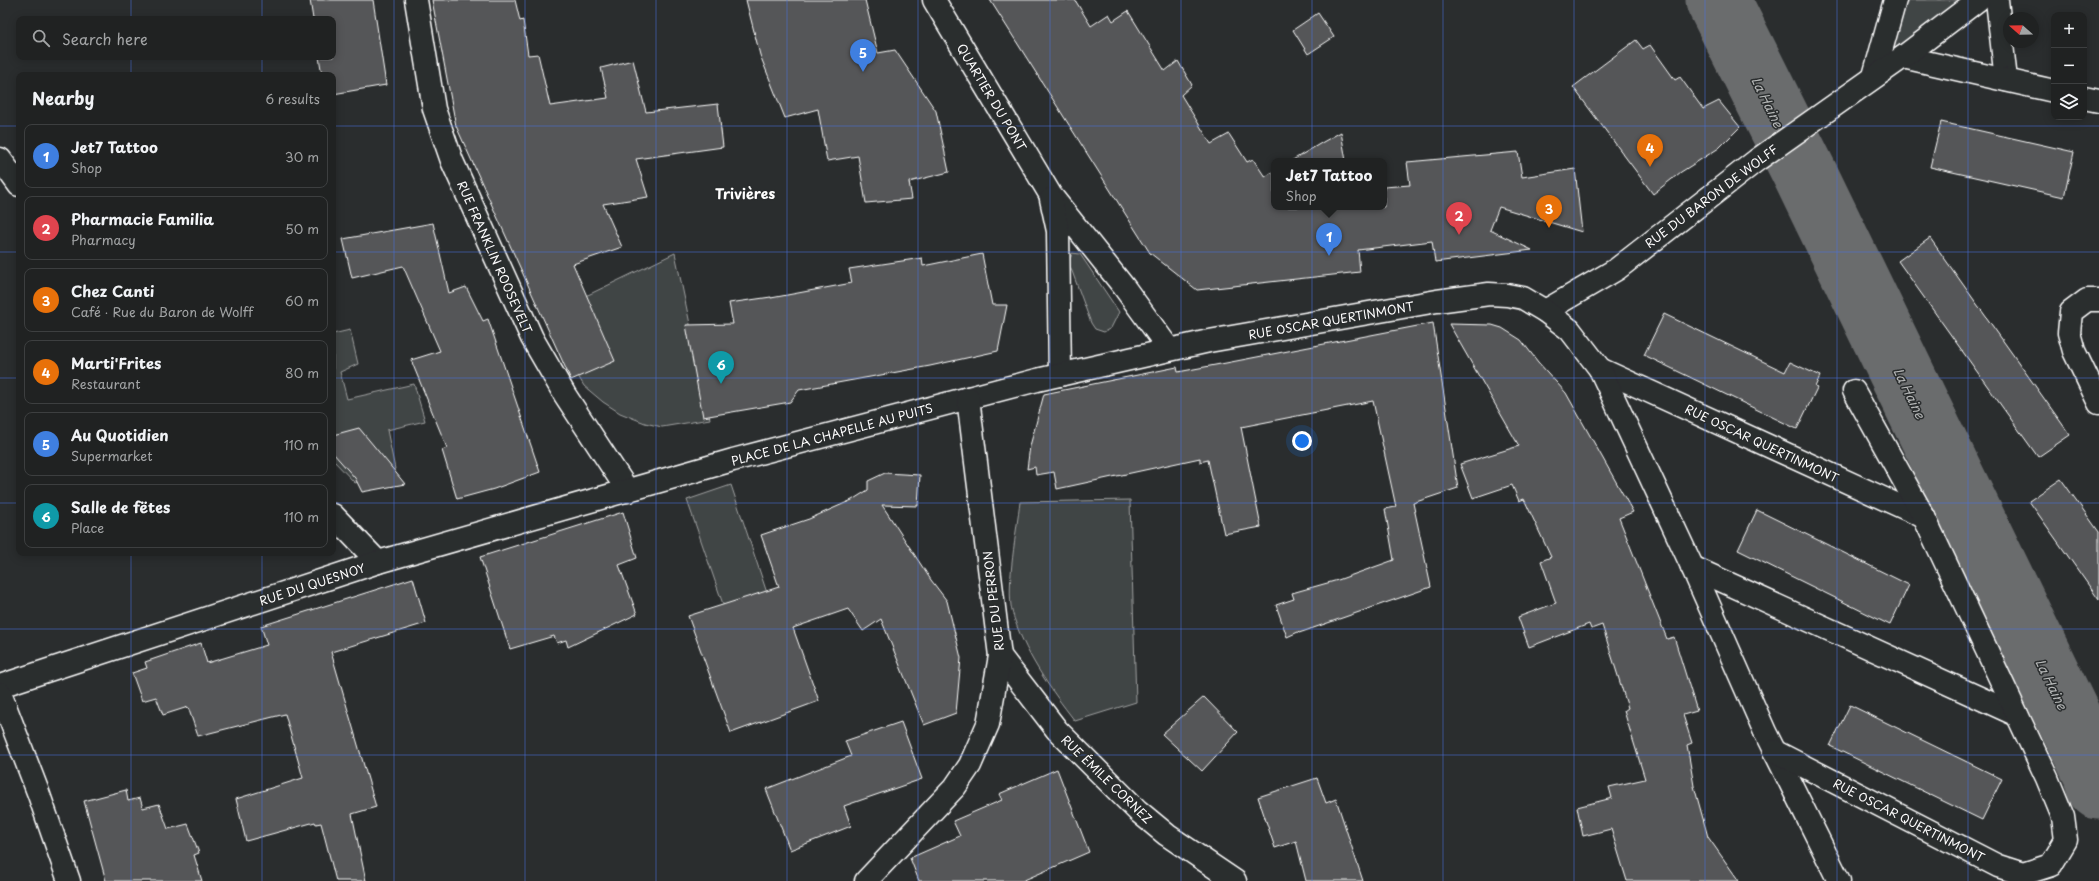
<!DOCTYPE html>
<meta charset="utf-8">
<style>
body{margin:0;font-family:"Playpen Sans",sans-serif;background:#2d2f2f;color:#f1f3f6}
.controls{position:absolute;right:12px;top:12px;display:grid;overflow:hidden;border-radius:8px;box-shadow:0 2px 10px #0003}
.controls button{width:36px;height:36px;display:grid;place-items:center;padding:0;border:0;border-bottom:1px solid #3d3f40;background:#202222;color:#f1f3f6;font:20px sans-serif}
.compass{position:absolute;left:2003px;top:12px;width:36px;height:36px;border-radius:50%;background:#202222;box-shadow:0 2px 10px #0003;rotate:290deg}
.you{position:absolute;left:1302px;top:441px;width:14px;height:14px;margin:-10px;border:3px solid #fff;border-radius:50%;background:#1a73e8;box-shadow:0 0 0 6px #1a73e833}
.badge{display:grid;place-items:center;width:26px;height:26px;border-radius:50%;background:#b45309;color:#fff;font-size:13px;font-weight:700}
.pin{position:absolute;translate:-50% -33px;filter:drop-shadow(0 1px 2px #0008)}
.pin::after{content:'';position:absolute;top:21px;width:14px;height:12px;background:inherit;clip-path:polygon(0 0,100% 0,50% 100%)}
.popup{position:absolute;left:1271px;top:158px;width:116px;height:52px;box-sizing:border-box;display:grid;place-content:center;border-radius:8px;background:#202222;filter:drop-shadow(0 1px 3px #0005);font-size:13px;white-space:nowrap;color:#a2a4a5}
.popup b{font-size:15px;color:#f1f3f6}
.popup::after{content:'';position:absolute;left:50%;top:100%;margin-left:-8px;border:8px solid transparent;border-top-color:#202222}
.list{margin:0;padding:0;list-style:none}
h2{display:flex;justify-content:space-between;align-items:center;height:52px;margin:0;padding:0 16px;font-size:17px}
h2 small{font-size:13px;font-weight:400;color:#a2a4a5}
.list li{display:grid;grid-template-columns:26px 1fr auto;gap:12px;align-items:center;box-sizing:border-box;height:64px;margin:0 8px 8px;padding:0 8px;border:1px solid #3d3f40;border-radius:8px}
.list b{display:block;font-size:15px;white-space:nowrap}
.list p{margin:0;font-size:13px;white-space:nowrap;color:#a2a4a5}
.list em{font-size:13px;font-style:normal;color:#a2a4a5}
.icon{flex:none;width:22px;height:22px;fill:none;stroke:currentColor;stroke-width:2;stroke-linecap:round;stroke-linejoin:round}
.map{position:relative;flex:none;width:2099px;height:881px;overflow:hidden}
.search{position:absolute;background:#202222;box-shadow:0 2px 10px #0003;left:16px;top:16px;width:320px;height:44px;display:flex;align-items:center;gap:10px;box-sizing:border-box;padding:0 14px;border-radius:8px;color:#a2a4a5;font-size:15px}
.panel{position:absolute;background:#202222;box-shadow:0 2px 10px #0003;left:16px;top:72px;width:320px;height:484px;border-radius:8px}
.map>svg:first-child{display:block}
.green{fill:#414445;stroke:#a0a2a2}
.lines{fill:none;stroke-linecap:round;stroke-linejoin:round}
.river{stroke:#6a6c6d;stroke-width:65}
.building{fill:#555758;stroke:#fff}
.minor-casing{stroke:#fff;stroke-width:25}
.minor{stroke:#2a2d2e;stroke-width:22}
.grid{fill:none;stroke:#4a71e0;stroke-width:1;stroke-opacity:0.55}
.labels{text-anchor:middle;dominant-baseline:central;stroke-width:3;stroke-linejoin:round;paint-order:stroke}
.street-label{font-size:12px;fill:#fff;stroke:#2a2d2e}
.water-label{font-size:13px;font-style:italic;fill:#b4b6b6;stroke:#2a2d2e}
.quarter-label{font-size:14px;font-weight:bold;fill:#fff;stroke:#2a2d2e}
</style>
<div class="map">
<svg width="2099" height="881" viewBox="0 0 2099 881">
<rect width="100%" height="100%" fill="#2a2d2e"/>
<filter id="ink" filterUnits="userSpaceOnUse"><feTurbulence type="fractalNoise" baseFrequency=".025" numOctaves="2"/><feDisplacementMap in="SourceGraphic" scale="8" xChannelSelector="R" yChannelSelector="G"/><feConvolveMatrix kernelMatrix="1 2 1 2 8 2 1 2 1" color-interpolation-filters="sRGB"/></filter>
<g filter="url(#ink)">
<g class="green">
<polygon points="1895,0 1978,0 1903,57 1886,37"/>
<polygon points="675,253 710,419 662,427 645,423 620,413 603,402 584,386 542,314 590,294"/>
<polygon points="1072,253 1080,254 1119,312 1111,328 1104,332 1095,329 1091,323 1069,263"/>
<polygon points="350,330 358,364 340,372 347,399 414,384 425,421 387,430 395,469 355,483 333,460 333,334"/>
<polygon points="731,485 768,596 725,610 687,500"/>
<path d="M1130,500l6,202 -61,19c-25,-32 -52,-70 -63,-110 -6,-25 5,-82 8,-109z"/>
</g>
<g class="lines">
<polyline class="river" points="1718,0 1804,172 2095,772 2099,787"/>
</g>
<g class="building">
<polygon points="310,0 373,0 386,85 333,94 333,75 322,75 319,57 333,57 333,19 313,19"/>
<polygon points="432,0 515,0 520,21 523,20 528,55 538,54 550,106 608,98 601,68 633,60 646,112 718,104 723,147 636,159 648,197 603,204 622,247 573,264 615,361 571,380 456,126"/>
<polygon points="746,0 865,0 878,53 895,50 936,111 949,172 909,182 912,199 866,203 858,156 827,161 818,109 785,118 760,55"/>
<polygon points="990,0 1075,0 1091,26 1109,14 1113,21 1128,11 1165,71 1178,61 1192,85 1181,95 1211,144 1229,134 1247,162 1253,159 1265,177 1274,171 1274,207 1384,207 1384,187 1410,185 1407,162 1518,152 1522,177 1575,169 1582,232 1499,207 1490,230 1532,250 1435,262 1432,241 1358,250 1360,272 1197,290 1150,253"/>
<polygon points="1318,13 1334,37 1308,54 1293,30"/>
<polygon points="1636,40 1643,49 1650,45 1675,80 1680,77 1703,109 1719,101 1740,127 1719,148 1681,172 1653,194 1573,87"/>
<polygon points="1941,122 2074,152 2064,197 1930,167"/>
<polygon points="1341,132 1346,161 1291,161 1323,142"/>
<polygon points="433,223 449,293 466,287 483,321 488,319 540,472 494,489 457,499 442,450 447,448 411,360 440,351 403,266 352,278 343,239"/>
<polygon points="1930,238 2070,435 2038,457 1898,261"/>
<polygon points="982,254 992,305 1007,305 998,351 930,366 799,390 790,402 703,417 686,325 733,324 729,303 771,297 771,298 852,283 849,269 922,258 923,266"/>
<polygon points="1664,314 1785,372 1790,362 1820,376 1815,387 1817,388 1797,429 1644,355"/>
<polygon points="1433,323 1458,488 1413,503 1431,587 1299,633 1298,632 1287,637 1276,605 1294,599 1292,593 1338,580 1394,560 1385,509 1396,507 1373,401 1241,427 1261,527 1224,534 1208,460 1200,462 1200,458 1057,489 1054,472 1036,475 1035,467 1027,469 1030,446 1044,394 1177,367 1178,372 1226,363"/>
<polygon points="1449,324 1492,325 1502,328 1521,340 1538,362 1566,393 1633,512 1619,518 1667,639 1674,637 1697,711 1683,715 1692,743 1687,745 1694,786 1708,837 1739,881 1627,881 1611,829 1583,836 1577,807 1612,798 1609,787 1645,779 1624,711 1628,708 1602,625 1591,629 1589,624 1529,647 1518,617 1556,603 1541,561 1551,557 1524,499 1519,501 1512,485 1473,498 1460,464 1519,446"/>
<polygon points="359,428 388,463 405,484 362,492 355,478 333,453 333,435"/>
<polygon points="885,473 920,475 918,506 882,505 931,580 947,601 961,658 956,713 924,725 881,619 863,631 848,609 793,628 819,701 731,733 688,616 779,587 761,535 809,519 852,500 868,490 868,481"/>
<polygon points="2061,479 2099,532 2099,600 2029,501"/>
<polygon points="1757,510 1909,585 1890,625 1738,550"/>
<polygon points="623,512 637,558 619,565 637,614 568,647 566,640 557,643 554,636 510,649 480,557"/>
<polygon points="413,578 426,623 331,652 376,807 352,814 366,881 336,881 321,823 316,824 315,822 246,841 236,799 303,778 285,714 198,736 188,707 163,715 156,697 142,701 132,673 147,668 145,662 201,643 207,663 267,645 261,626"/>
<polygon points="1204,697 1238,732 1202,771 1162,734"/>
<polygon points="1850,705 2002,779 1982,820 1830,746"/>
<polygon points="901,722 922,779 844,806 851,826 790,850 766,789 851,756 845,741"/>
<polygon points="1057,769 1089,852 1022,881 919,881 910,858 960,836 953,821 1002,800 999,794"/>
<polygon points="1317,778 1326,803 1336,799 1363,881 1306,881 1296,841 1275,848 1258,797"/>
<polygon points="126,790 128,801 140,798 143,808 159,804 168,829 188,824 199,853 194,855 202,881 106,881 84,801"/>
</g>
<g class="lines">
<defs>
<g id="minor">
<polyline points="416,0 434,109 452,161 532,338 565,395 628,491"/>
<polyline points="934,0 1050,194 1124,287 1169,349"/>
<polyline points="1997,0 2006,80"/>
<polyline points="1903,57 2054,91"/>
<polyline points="1874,76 1895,0"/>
<polyline points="2084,98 2099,101"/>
<polyline points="0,159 19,185"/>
<polyline points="1051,199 1058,231 1060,375"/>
<polyline points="2099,300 2087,300 2071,312 2069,333 2074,351 2099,403"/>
<polyline points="1545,311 1617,269 1757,160 1903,57 1978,0"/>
<polyline points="1600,369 1924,517"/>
<polyline points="333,515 378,562"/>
<polyline points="1692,567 2017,715"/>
<polyline points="1000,656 1057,730 1138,811 1167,835 1235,881"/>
<polyline points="0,686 378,562 733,460 1037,380 1209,341 1437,301 1489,294 1507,295 1523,298 1545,311 1570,330 1600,369 1690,562 1765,732 1839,881"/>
<polyline points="0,693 38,792 69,881"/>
<polyline points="1774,751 1998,866 2023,874 2051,865 2066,840 2063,817 2047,778 1924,517 1854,391"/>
<polyline points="866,881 955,787 970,765 988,724 1000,656 968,398"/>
</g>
</defs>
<use href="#minor" class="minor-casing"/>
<use href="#minor" class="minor"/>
</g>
</g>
<path class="grid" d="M131,0v19M262,0v19M394,0v881M525,0v881M656,0v881M787,0v881M918,0v881M1050,0v881M1181,0v881M1312,0v881M1443,0v881M1574,0v881M1705,0v881M1837,0v881M1968,0v881M131,57v18M262,57v18M0,126h19M333,126h1766M0,252h19M333,252h1766M0,378h19M333,378h1766M0,503h19M333,503h1766M131,553v328M262,553v328M0,629h2099M0,755h2099"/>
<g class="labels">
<g class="street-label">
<text transform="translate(992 97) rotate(59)">QUARTIER DU PONT</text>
<text transform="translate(1711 196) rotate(-37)">RUE DU BARON DE WOLFF</text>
<text transform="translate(495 257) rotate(66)">RUE FRANKLIN ROOSEVELT</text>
<text transform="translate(1331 320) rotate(-10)">RUE OSCAR QUERTINMONT</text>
<text transform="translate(832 434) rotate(-15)">PLACE DE LA CHAPELLE AU PUITS</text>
<text transform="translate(1762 443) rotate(25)">RUE OSCAR QUERTINMONT</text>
<text transform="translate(312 584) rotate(-18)">RUE DU QUESNOY</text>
<text transform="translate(993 601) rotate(-97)">RUE DU PERRON</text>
<text transform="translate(1107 779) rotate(44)">RUE ÉMILE CORNEZ</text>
<text transform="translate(1909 820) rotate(27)">RUE OSCAR QUERTINMONT</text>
</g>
<g class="water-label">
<text transform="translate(1768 102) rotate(64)">La Haine</text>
<text transform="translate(1910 393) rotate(64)">La Haine</text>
<text transform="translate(2052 684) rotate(64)">La Haine</text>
</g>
<g class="quarter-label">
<text x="745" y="193">Trivières</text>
</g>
</g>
</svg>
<div class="controls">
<button>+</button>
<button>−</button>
<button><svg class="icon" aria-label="layers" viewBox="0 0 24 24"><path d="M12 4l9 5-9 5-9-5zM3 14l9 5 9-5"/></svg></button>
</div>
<svg class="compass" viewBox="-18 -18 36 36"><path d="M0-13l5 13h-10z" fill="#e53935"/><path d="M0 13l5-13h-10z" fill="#a2a4a5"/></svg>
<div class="you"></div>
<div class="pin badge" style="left:1329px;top:256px;background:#3f7fe0">1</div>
<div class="popup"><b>Jet7 Tattoo</b>Shop</div>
<div class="pin badge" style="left:1459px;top:235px;background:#e0444e">2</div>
<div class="pin badge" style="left:1549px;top:228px;background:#e8710a">3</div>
<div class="pin badge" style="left:1650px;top:167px;background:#e8710a">4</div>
<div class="pin badge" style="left:863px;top:72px;background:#3f7fe0">5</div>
<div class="pin badge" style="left:721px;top:384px;background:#0f9aa8">6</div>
<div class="search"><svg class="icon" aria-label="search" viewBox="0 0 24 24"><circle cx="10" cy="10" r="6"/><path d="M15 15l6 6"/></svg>Search here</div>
<section class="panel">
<h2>Nearby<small>6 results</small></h2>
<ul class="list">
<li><span class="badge" style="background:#3f7fe0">1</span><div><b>Jet7 Tattoo</b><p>Shop</p></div><em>30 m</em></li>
<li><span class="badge" style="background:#e0444e">2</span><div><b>Pharmacie Familia</b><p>Pharmacy</p></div><em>50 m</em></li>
<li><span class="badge" style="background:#e8710a">3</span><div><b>Chez Canti</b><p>Café · Rue du Baron de Wolff</p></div><em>60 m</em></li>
<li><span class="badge" style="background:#e8710a">4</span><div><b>Marti'Frites</b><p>Restaurant</p></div><em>80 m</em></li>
<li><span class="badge" style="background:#3f7fe0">5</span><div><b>Au Quotidien</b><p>Supermarket</p></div><em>110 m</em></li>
<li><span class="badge" style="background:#0f9aa8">6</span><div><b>Salle de fëtes</b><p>Place</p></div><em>110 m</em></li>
</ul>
</section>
</div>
